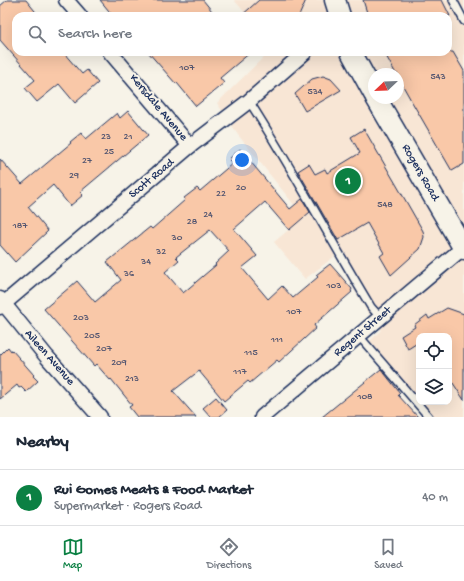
<!DOCTYPE html>
<meta charset="utf-8">
<style>
body{margin:0;font-family:"Gochi Hand",sans-serif;background:#f6f6f7;color:#1f2937}
.controls{position:absolute;right:12px;bottom:12px;display:grid;overflow:hidden;border-radius:8px;box-shadow:0 4px 16px #0002}
.controls button{width:36px;height:36px;display:grid;place-items:center;padding:0;border:0;border-bottom:1px solid #e0e1e3;background:#fff;color:#1f2937;font:20px sans-serif}
.compass{position:absolute;left:368px;top:68px;width:36px;height:36px;border-radius:50%;background:#fff;box-shadow:0 4px 16px #0002;rotate:247deg}
.you{position:absolute;left:242px;top:160px;width:14px;height:14px;margin:-10px;border:3px solid #fff;border-radius:50%;background:#1a73e8;box-shadow:0 0 0 6px #1a73e833}
.badge{display:grid;place-items:center;width:26px;height:26px;border-radius:50%;background:#0b8043;color:#fff;font-size:13px;font-weight:700}
.pin{position:absolute;translate:-50% -50%;border:2px solid #fff;box-shadow:0 1px 4px #0006}
.list{margin:0;padding:0;list-style:none}
h2{display:flex;justify-content:space-between;align-items:center;height:52px;margin:0;padding:0 16px;font-size:17px}
h2 small{font-size:13px;font-weight:400;color:#747a83}
.list li{display:grid;grid-template-columns:26px 1fr auto;gap:12px;align-items:center;box-sizing:border-box;height:56px;padding:0 16px;border-top:1px solid #e0e1e3}
.list b{display:block;font-size:15px;white-space:nowrap}
.list p{margin:0;font-size:13px;white-space:nowrap;color:#747a83}
.list em{font-size:13px;font-style:normal;color:#747a83}
.icon{flex:none;width:22px;height:22px;fill:none;stroke:currentColor;stroke-width:2;stroke-linecap:round;stroke-linejoin:round}
.map{position:relative;flex:none;width:464px;height:417px;overflow:hidden}
.search{position:absolute;background:#fff;box-shadow:0 4px 16px #0002;left:12px;right:12px;top:12px;height:44px;display:flex;align-items:center;gap:10px;box-sizing:border-box;padding:0 14px;border-radius:12px;color:#747a83;font-size:15px}
.sheet{height:108px;background:#fff}
nav{display:flex;justify-content:space-around;align-items:center;box-sizing:border-box;height:56px;border-top:1px solid #e0e1e3;background:#fff;font-size:11px;color:#747a83}
nav a{display:grid;justify-items:center;gap:2px}
nav .on{color:#0b8043}
.map>svg:first-child{display:block}
.built{fill:#f8e6d5;fill-rule:evenodd}
.building{fill:#f9c8a8;stroke:#1b2f5e;fill-rule:evenodd}
.lines{fill:none;stroke-linecap:round;stroke-linejoin:round}
.service-casing{stroke:#1b2f5e;stroke-width:10}
.minor-casing{stroke:#1b2f5e;stroke-width:17}
.secondary-casing{stroke:#1b2f5e;stroke-width:23}
.service{stroke:#f7f3e8;stroke-width:7}
.minor{stroke:#f7f3e8;stroke-width:14}
.secondary{stroke:#f7f3e8;stroke-width:20}
.labels{text-anchor:middle;dominant-baseline:central;stroke-width:4;stroke-linejoin:round;paint-order:stroke}
.number-label{font-size:10px;fill:#525570}
.street-label{font-size:12px;fill:#1b2f5e;stroke:#f7f3e8}
</style>
<div class="map">
<svg width="464" height="417" viewBox="0 0 464 417">
<rect width="100%" height="100%" fill="#f7f3e8"/>
<filter id="ink" filterUnits="userSpaceOnUse"><feTurbulence type="fractalNoise" baseFrequency=".025" numOctaves="2"/><feDisplacementMap in="SourceGraphic" scale="8" xChannelSelector="R" yChannelSelector="G"/><feConvolveMatrix kernelMatrix="1 2 1 2 8 2 1 2 1" color-interpolation-filters="sRGB"/></filter>
<g filter="url(#ink)">
<path class="built" d="M234,0h230v417h-33l-12,-15h30v-66h-30v66l-49,-61 11,-11 -15,-20 -31,-54 -30,23 -31,-37 30,-25 -66,-82 -21,-32 52,-51h179v-36h-200zM374,74h24v24h-24z"/>
<g class="building">
<polygon points="7,0 26,0 39,16 16,16 16,52 63,52 82,74 87,70 98,83 75,103 59,84 37,102 25,88 35,80 0,40 0,6"/>
<polygon points="100,0 203,0 216,16 113,16"/>
<polygon points="259,0 306,0 299,16 241,16"/>
<polygon points="363,0 442,0 450,16 368,16"/>
<polygon points="148,52 251,52 220,78 224,83 196,106 177,83 176,84"/>
<polygon points="384,52 453,52 464,71 464,164 452,171 412,102 398,77 398,74 396,74"/>
<polygon points="323,76 331,79 341,90 305,111 295,94 312,79"/>
<polygon points="128,111 148,135 80,192 83,195 70,206 53,185 28,207 48,231 15,262 0,245 0,159 22,184 71,143 70,142 81,133 86,139 117,113 120,118"/>
<polygon points="364,129 407,203 423,231 424,237 420,249 391,275 380,256 384,253 367,223 338,240 298,171 309,164 315,174 325,169 327,173 360,153 351,137"/>
<path d="M240,149l50,60 12,-10 8,13 -21,18 -24,-28 -31,27 23,27 -15,12 26,31 14,-13 11,12 25,-21 -2,-2 14,-11 22,25 -1,2 1,1 -38,33 2,3 -37,34 -2,-2 -27,23 -2,-2 -24,20 -25,-30 -26,20 23,26h-59l-8,-10 3,-2 -21,-26 -1,1 -14,-16 -2,2 -50,-57 33,-28 18,21 26,-22 -14,-18 43,-35 2,2 33,-29 -1,-2 13,-10 3,3 33,-28 -4,-4zM210,230l19,21 -14,13 1,1 -33,28 -18,-21 14,-12 -3,-3z"/>
<polygon points="447,308 464,314 464,400 449,377 449,336 419,336 419,342 408,349 401,336 415,327 414,325 427,315 429,319"/>
<polygon points="8,347 11,351 12,350 34,375 33,376 38,381 26,392 21,387 19,388 17,385 0,399 0,355"/>
<polygon points="381,369 400,393 398,395 418,417 322,417"/>
<polygon points="216,397 227,410 219,417 211,417 203,408"/>
</g>
<g class="lines">
<defs>
<g id="service">
<polyline points="453,0 464,21"/>
<path d="M249,101c43,67 81,138 122,206l9,10"/>
<polyline points="359,336 429,417"/>
</g>
<g id="minor">
<polyline points="66,0 80,16"/>
<polyline points="110,52 190,146"/>
<polyline points="0,299 47,357 100,417"/>
<polyline points="0,307 190,146 249,101 305,52"/>
<polyline points="262,417 464,247"/>
</g>
<g id="secondary">
<polyline points="335,0 340,16"/>
<polyline points="351,52 374,94"/>
<polyline points="376,98 464,249"/>
</g>
</defs>
<use href="#service" class="service-casing"/>
<use href="#minor" class="minor-casing"/>
<use href="#secondary" class="secondary-casing"/>
<use href="#service" class="service"/>
<use href="#minor" class="minor"/>
<use href="#secondary" class="secondary"/>
</g>
</g>
<g class="labels">
<g class="number-label">
<text x="187" y="68">107</text>
<text x="438" y="77">543</text>
<text x="315" y="92">534</text>
<text x="106" y="137">23</text>
<text x="128" y="137">21</text>
<text x="109" y="152">25</text>
<text x="87" y="161">27</text>
<text x="74" y="176">29</text>
<text x="241" y="188">20</text>
<text x="221" y="194">22</text>
<text x="385" y="205">548</text>
<text x="208" y="215">24</text>
<text x="192" y="222">28</text>
<text x="20" y="226">187</text>
<text x="177" y="238">30</text>
<text x="161" y="252">32</text>
<text x="146" y="262">34</text>
<text x="129" y="274">36</text>
<text x="334" y="286">103</text>
<text x="294" y="312">107</text>
<text x="81" y="318">203</text>
<text x="92" y="336">205</text>
<text x="277" y="340">111</text>
<text x="104" y="349">207</text>
<text x="251" y="353">115</text>
<text x="119" y="363">209</text>
<text x="240" y="372">117</text>
<text x="132" y="379">213</text>
<text x="365" y="397">108</text>
</g>
<g class="street-label">
<text transform="translate(158 108) rotate(50)">Kersdale Avenue</text>
<text transform="translate(420 173) rotate(60)">Rogers Road</text>
<text transform="translate(152 179) rotate(-40)">Scott Road</text>
<text transform="translate(363 332) rotate(-40)">Regent Street</text>
<text transform="translate(49 358) rotate(49)">Aileen Avenue</text>
</g>
</g>
</svg>
<div class="controls">
<button><svg class="icon" aria-label="locate" viewBox="0 0 24 24"><circle cx="12" cy="12" r="6"/><path d="M12 2v4M12 18v4M2 12h4M18 12h4"/></svg></button>
<button><svg class="icon" aria-label="layers" viewBox="0 0 24 24"><path d="M12 4l9 5-9 5-9-5zM3 14l9 5 9-5"/></svg></button>
</div>
<svg class="compass" viewBox="-18 -18 36 36"><path d="M0-13l5 13h-10z" fill="#e53935"/><path d="M0 13l5-13h-10z" fill="#747a83"/></svg>
<div class="you"></div>
<div class="pin badge" style="left:348px;top:181px">1</div>
<div class="search"><svg class="icon" aria-label="search" viewBox="0 0 24 24"><circle cx="10" cy="10" r="6"/><path d="M15 15l6 6"/></svg>Search here</div>
</div>
<section class="sheet">
<h2>Nearby<small></small></h2>
<ul class="list">
<li><span class="badge">1</span><div><b>Rui Gomes Meats &amp; Food Market</b><p>Supermarket · Rogers Road</p></div><em>40 m</em></li>
</ul>
</section>
<nav>
<a class="on"><svg class="icon" aria-label="map" viewBox="0 0 24 24"><path d="M3 6l6-2 6 2 6-2v14l-6 2-6-2-6 2zM9 4v14M15 6v14"/></svg>Map</a>
<a><svg class="icon" aria-label="directions" viewBox="0 0 24 24"><path d="M12 3l9 9-9 9-9-9zM9 14v-3h6M13 9l2 2-2 2"/></svg>Directions</a>
<a><svg class="icon" aria-label="saved" viewBox="0 0 24 24"><path d="M7 4h10v16l-5-4-5 4z"/></svg>Saved</a>
</nav>
